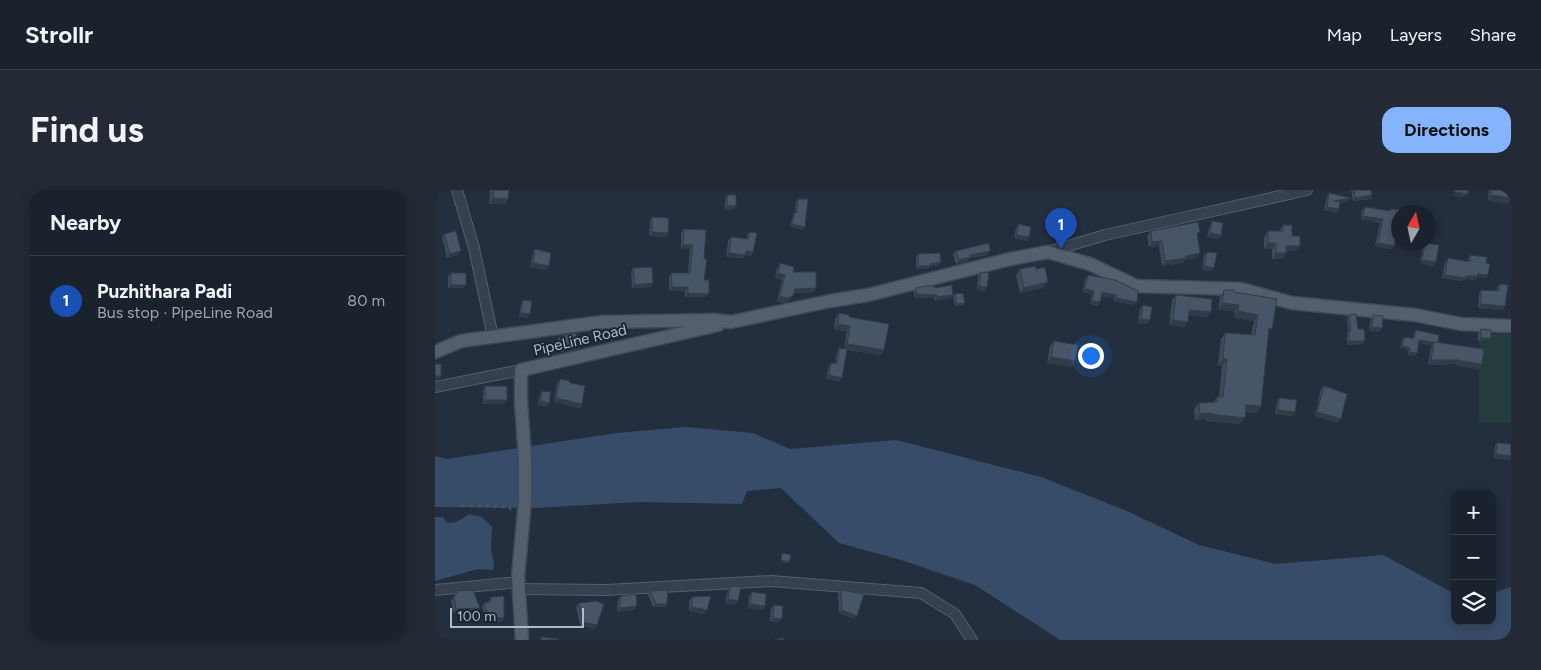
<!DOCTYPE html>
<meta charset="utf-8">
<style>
body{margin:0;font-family:Figtree,sans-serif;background:#232a36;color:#f1f3f6}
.controls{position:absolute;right:15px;bottom:15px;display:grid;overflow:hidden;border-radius:10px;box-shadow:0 2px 12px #0003}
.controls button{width:45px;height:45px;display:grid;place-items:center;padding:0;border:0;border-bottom:1px solid #383f4a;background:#1a222e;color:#f1f3f6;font:25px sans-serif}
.compass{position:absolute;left:956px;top:15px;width:45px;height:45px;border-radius:50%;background:#1a222e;box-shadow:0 2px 12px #0003;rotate:9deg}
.scale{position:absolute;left:15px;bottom:12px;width:134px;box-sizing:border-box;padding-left:5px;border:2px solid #b2bbc9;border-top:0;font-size:14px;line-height:18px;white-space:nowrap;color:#b2bbc9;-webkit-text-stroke:4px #1c2533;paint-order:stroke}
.you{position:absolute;left:655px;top:165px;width:18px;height:18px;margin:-12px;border:4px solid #fff;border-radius:50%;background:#1a73e8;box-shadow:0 0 0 8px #1a73e833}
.badge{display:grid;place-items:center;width:32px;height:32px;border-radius:50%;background:#85b3fc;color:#fff;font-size:16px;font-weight:700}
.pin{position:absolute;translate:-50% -41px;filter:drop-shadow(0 1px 2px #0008)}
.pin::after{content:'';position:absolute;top:26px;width:18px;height:15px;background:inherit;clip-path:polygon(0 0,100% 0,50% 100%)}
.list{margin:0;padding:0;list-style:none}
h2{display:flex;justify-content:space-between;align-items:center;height:65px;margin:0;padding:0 20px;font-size:21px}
h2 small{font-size:16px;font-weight:400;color:#9fa4aa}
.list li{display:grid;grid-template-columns:32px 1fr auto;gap:15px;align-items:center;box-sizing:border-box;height:90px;padding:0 20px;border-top:1px solid #383f4a}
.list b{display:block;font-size:19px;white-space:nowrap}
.list p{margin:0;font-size:16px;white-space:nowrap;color:#9fa4aa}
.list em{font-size:16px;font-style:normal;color:#9fa4aa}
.icon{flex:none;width:28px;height:28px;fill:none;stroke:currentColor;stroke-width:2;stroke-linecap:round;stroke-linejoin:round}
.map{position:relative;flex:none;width:1076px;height:450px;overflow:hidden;border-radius:15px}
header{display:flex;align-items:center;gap:30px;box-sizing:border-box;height:70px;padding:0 25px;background:#1a222e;border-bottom:1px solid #383f4a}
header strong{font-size:24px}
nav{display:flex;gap:28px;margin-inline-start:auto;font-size:18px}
.intro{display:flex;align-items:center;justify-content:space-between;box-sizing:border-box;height:120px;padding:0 30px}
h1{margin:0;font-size:35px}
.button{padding:12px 22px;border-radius:15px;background:#85b3fc;color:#111;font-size:18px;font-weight:700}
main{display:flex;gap:30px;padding:0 30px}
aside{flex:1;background:#1a222e;border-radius:15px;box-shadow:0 2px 12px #0003}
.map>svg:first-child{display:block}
.green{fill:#253c3f}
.water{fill:#374c68}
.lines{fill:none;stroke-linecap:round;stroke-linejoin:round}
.minor-casing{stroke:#555e6c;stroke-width:12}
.major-casing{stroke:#404957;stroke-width:15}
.path{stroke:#43595c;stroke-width:2;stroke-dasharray:4 4;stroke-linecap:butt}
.minor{stroke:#37404e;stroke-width:10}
.major{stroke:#545f6e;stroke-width:12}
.wall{fill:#3e4959}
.shaded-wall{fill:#323c48}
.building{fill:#485567;stroke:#323c48}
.labels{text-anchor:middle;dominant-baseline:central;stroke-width:4;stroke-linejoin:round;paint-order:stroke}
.street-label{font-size:15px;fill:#b2bbc9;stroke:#1c2533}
</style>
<header>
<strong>Strollr</strong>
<nav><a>Map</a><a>Layers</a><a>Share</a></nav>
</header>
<div class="intro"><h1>Find us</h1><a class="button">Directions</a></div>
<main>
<aside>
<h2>Nearby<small></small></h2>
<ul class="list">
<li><span class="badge" style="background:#1a4fb4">1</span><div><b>Puzhithara Padi</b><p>Bus stop · PipeLine Road</p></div><em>80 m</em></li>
</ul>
</aside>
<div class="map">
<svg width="1076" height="450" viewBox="0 0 1076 450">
<rect width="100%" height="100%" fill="#232e3e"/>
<polygon class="green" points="1044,142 1076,144 1076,233 1044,233"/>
<g class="water">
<polygon points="251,237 318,243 355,259 461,250 606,287 692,321 764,355 841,374 948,365 1020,404 1020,431 1057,431 1057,403 1076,397 1076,450 625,450 540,395 466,370 404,353 346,298 312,301 307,314 204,312 101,318 0,317 0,266 12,269 181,243"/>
<polygon points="35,324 47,327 57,337 56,360 59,373 58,380 43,379 0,391 0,327 8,327 12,333 21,332"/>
</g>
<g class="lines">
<defs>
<g id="minor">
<polyline points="22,0 39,58 58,147"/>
<polyline points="613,62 670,45 872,0"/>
<polyline points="0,197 86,180"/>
<polyline points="84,399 171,400 336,391 486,403 520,424 537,450"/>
<polyline points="0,400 84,392"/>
</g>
<g id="major">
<polyline points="0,162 26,151 167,132 280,130 296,132 395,111 433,105 575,69 613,62 655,74 701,96 806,99 857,113 980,125 1026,134 1076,136"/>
<polyline points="87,450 83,387 90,310 90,269 86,211 86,180 283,135"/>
</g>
</defs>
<use href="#minor" class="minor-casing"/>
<use href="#major" class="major-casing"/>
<polyline class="path" points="26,316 75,317 75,319 79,319"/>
<use href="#minor" class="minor"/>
<use href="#major" class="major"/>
</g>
<g class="wall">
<polygon points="55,0 74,0 73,9 70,14 54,14"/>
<polygon points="916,0 936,0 937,5 935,9 918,11"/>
<polygon points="1054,0 1076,0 1076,9 1072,14 1053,10"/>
<polygon points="894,3 916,8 913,11 905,13 901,23 889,20 892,7"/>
<polygon points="292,5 301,16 298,20 290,20 290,9"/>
<polygon points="363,9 368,40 355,37 358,25 360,22 361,12"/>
<polygon points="930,17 954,21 955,19 964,22 964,38 962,38 959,56 956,59 940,56 945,33 926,29 927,20"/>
<polygon points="217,27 233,43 231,47 214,46 215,31"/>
<polygon points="777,31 783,49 772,47 775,35"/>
<polygon points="584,34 594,47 592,51 579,48 581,38"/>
<polygon points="848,35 857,46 861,61 851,61 851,63 848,69 837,69 837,59 829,59 829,47 833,41 844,41"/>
<polygon points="249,39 269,69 269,90 271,107 250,107 250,101 234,101 234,87 236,83 253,83 255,59 246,58 246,42"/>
<polygon points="716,41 762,46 765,63 762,68 750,70 748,73 727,76 724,56 714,57 712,46"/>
<polygon points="315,42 318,62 316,66 310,65 308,68 291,67 293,51 296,47 312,49 312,45"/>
<polygon points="9,44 23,65 12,68 7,47"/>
<polygon points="990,53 1001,72 998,76 985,73 988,56"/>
<polygon points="100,59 111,80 95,77 98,63"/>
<polygon points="521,61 553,65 535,68 533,71 521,74 518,64"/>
<polygon points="772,62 776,81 767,80 769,65"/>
<polygon points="483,64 506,72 504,75 495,76 493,79 481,79 481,67"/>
<polygon points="1035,65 1051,73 1053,85 1051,88 1042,87 1041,90 1030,89 1029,91 1007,88 1010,72 1013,68 1033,72 1033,69"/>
<polygon points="345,73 381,98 378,103 358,103 358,106 354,111 348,113 342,111 347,90 340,88 342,78"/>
<polygon points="198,78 218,93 216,97 197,98 196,82"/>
<polygon points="585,79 601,79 609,98 585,103 581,85"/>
<polygon points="546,82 550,101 542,100 543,86"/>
<polygon points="16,83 28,98 13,98 13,86"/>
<polygon points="653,85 699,115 678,111 679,108 667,106 663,116 655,114 657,104 648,102 650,89"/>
<polygon points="1065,94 1068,120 1043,118 1044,104 1046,100 1062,101 1062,97"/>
<polygon points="481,98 499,98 518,105 516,108 500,111 499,108 479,108 479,102"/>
<polygon points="789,100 842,109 833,144 826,216 821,223 810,222 805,234 771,231 771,229 760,230 759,219 764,213 779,212 782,207 784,207 787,176 783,176 786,149 790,143 816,145 819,131 799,128 800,122 783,119 785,107"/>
<polygon points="520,104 530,113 529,115 520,116 518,106"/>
<polygon points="741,105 776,122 772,127 754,125 749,137 734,135 737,110"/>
<polygon points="88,110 95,124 92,128 84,127 86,114"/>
<polygon points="708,115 715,130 712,134 703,133 705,119"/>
<polygon points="404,123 414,127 449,160 446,165 412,160 407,188 404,191 391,189 394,176 396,173 400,173 402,162 404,158 409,159 412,141 399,140 400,129"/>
<polygon points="914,125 930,151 928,154 912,155 912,143 913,141 912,128"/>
<polygon points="938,125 947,138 944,142 934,141 936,129"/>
<polygon points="1046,139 1053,151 1043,151 1043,143"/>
<polygon points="981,140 1003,153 1044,179 1022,176 1022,174 993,175 996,157 997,155 984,153 982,163 980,166 973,165 973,160 965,158 967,150 969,147 978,148 979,143"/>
<polygon points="126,146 143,155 141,159 125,162 123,149"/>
<polygon points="619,151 637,177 612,173 615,156"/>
<polygon points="125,189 135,193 147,214 145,218 119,212 122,193"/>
<polygon points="50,196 70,214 48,214 48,200"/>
<polygon points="889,196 903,233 880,226 886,199"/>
<polygon points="107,201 114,213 112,216 103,215 105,205"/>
<polygon points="844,208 860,222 857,226 840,224 842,212"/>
<polygon points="1062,253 1076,254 1076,268 1075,270 1059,268 1060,256"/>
<polygon points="295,397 303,411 300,415 290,413 293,400"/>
<polygon points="406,400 419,429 404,423 403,404"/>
<polygon points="23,401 45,418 43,421 18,423 16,411"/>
<polygon points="215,401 230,417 218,417 213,405"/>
<polygon points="317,402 330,416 327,420 313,418 314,406"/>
<polygon points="186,406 202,416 199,420 182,422 183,409"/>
<polygon points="56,407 69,428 66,432 50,430 47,417 49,413 53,412"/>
<polygon points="257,407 272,420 269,424 254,421 254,411"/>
<polygon points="144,413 160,439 145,435 141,417"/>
<polygon points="339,415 344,432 335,431 336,419"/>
</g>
<g class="shaded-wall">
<polygon points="1020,2 1033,4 1030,7 1018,6"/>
<polygon points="937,5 935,9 918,11 920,8"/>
<polygon points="1056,5 1076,8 1072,14 1053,10"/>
<polygon points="58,8 73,9 70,14 54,14"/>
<polygon points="916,8 913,11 895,15 898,11"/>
<polygon points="292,16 301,16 298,20 290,20"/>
<polygon points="892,17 904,19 901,23 889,20"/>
<polygon points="928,26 948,29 945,33 926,29"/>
<polygon points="357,34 370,37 368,40 355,37"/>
<polygon points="217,42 233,43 231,47 214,46"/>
<polygon points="775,43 786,45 783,49 772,47"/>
<polygon points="581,45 594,47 592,51 579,48"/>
<polygon points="727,51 724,56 714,57 717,52"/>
<polygon points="833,53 841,53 837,59 829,59"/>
<polygon points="943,53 959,56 956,59 940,56"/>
<polygon points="248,55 258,55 255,59 246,58"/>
<polygon points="851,56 865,56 861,61 848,61"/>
<polygon points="26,61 23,65 12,68 15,64"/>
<polygon points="311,61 318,62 316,66 310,65 308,68 291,67 294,63"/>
<polygon points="555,61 553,65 535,68 533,71 521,74 524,70 535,65"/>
<polygon points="765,63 762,68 750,70 748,73 727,76 730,71"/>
<polygon points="841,63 851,63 848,69 837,69"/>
<polygon points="987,70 1001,72 998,76 985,73"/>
<polygon points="506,72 504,75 495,76 493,79 481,79 483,76"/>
<polygon points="98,73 114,76 111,80 95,77"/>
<polygon points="769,76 779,78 776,81 767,80"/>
<polygon points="343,83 350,85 347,90 340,88"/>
<polygon points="1043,84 1053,85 1051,88 1042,87 1041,90 1030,89 1029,91 1007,88 1010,85"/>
<polygon points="613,92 609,98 585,103 589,98"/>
<polygon points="218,93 216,97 197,98 200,95"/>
<polygon points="16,95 31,95 28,98 13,98"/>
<polygon points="544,96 552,97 550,101 542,100"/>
<polygon points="237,97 253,97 250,101 234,101"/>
<polygon points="381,98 378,103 356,103 360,99"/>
<polygon points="650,99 659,101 657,104 648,102"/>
<polygon points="667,102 681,105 679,108 665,106"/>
<polygon points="253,103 274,104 271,107 250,107"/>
<polygon points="481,104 502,105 499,108 479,108"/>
<polygon points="518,105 516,108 500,111 502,107"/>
<polygon points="345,106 358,106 354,111 348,113 342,111"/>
<polygon points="681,108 702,112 699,115 678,111"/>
<polygon points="657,111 665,112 663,116 655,114"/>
<polygon points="530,113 529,115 520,116 522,114"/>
<polygon points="787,113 804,115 800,122 783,119"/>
<polygon points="1046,114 1070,116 1068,120 1043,118"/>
<polygon points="754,120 776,122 772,127 751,125"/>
<polygon points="803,121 823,125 819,131 799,128"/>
<polygon points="86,123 95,124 92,128 84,127"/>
<polygon points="706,129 715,130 712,134 703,133"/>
<polygon points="738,130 753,132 749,137 734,135"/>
<polygon points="403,134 415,136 412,141 399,140"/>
<polygon points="937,137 947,138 944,142 934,141"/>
<polygon points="1046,148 1056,148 1053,151 1043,151"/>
<polygon points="984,150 999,153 997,155 982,153"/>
<polygon points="914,151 930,151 928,154 912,155"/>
<polygon points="412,154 449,160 446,165 408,159"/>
<polygon points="143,155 141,159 125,162 128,158"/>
<polygon points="967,156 975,158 973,160 965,158"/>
<polygon points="974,162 982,163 980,166 973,165"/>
<polygon points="616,167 640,171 637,177 612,173"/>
<polygon points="788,169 792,169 787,176 783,176"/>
<polygon points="996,170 1025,170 1022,174 993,175"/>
<polygon points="1025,171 1047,174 1044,179 1022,176"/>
<polygon points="394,185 407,188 404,191 391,189"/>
<polygon points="0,186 6,186 4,189 0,190"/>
<polygon points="121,208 147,214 145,218 119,212"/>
<polygon points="50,210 72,210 70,214 48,214"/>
<polygon points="106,211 114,213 112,216 103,215"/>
<polygon points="811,215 826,216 821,223 806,221"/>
<polygon points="843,220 860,222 857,226 840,224"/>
<polygon points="882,222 906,229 903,233 880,226"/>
<polygon points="776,223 771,229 760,230 765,224"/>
<polygon points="775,224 810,228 805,234 771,231"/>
<polygon points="1061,264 1076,266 1076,268 1075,270 1059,268"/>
<polygon points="346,370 354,372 353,374 345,372"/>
<polygon points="293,409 303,411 300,415 290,413"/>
<polygon points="221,414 232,414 230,417 218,417"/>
<polygon points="315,414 330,416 327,420 313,418"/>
<polygon points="202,416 199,420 182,422 184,418"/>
<polygon points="257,417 272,420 269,424 254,421"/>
<polygon points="45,418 43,421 18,423 21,419"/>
<polygon points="407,420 422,426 419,429 404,423"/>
<polygon points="53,427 69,428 66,432 50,430"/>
<polygon points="338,428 347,429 344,432 335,431"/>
<polygon points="148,432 162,435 160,439 145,435"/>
</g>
<g class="building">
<polygon points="0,0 4,0 3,6 0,6"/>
<polygon points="59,0 74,0 73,9 58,8"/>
<polygon points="919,0 936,0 937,5 920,8"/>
<polygon points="1020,0 1033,0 1033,4 1020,2"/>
<polygon points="1057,0 1076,0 1076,8 1056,5"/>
<polygon points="894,3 916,8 898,11 905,12 904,19 892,17"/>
<rect x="292" y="5" width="9" height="11"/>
<polygon points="363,9 373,9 370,37 357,34 360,22 362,23"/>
<polygon points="930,17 955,21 955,19 984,21 983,22 964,22 964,34 959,56 943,53 948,29 928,26"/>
<polygon points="217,27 234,28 233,43 217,42"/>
<polygon points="777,31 788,33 786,45 775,43"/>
<polygon points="763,32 765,42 762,43 765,63 751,66 751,68 730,71 727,51 717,52 716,41"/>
<polygon points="584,34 596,37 594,47 581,45"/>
<polygon points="848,35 857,35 857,46 865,46 865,56 851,56 851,63 841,63 841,53 833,53 833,41 848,41"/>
<polygon points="249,39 271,40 269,69 272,69 269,90 274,90 274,104 253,103 253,97 237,97 236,83 255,83 258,55 248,55"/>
<polygon points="21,41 26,61 15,64 9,44"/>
<polygon points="315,42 322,43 318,62 311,61 310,65 294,63 296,47 313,49"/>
<polygon points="554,53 555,61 535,65 536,67 524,70 521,61"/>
<polygon points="990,53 1004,55 1001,72 987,70"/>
<polygon points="100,59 116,63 114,76 98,73"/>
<polygon points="772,62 782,63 779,78 769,76"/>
<polygon points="505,63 506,72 495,74 495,76 483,76 483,64"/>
<polygon points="1035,65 1052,67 1051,73 1055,74 1053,85 1043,84 1043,86 1031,86 1031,88 1010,85 1013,68 1035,72"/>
<polygon points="345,73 359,77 358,82 381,82 381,98 360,99 358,106 351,108 345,106 350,85 343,83"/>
<polygon points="601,76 601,79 610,77 613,92 589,98 585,79"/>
<polygon points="217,77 218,93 200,95 198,78"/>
<polygon points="546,82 554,83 552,97 544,96"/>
<rect x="16" y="83" width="15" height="12"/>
<polygon points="653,85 680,90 703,101 702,112 681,108 681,105 667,102 665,112 657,111 659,101 650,99"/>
<polygon points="1065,94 1073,95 1070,116 1046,114 1046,100 1064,101"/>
<polygon points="517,95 518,105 502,107 502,105 481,104 481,98 491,96 499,96 499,98"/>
<polygon points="789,100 799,100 799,102 842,109 837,139 834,138 826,216 811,215 810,228 775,224 776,223 765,224 764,213 782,212 782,207 788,207 792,169 788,169 790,143 820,145 823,125 803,121 804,115 787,113"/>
<polygon points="528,103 530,113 522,114 520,104"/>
<polygon points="741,105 777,109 776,122 754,120 753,132 738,130"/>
<polygon points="88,110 97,111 95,124 86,123"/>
<polygon points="708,115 717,117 715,130 706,129"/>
<polygon points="404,123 414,125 414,127 454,134 449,160 412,154 415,136 403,134"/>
<polygon points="921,124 923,139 929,139 930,151 914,151 914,140 916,140 914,125"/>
<polygon points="938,125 948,126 947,138 937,137"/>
<polygon points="1046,139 1056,140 1056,148 1046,148"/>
<polygon points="981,140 1004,145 1003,153 984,150 982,163 974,162 975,158 967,156 969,147 979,149"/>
<polygon points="141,143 143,155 128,158 126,146"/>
<polygon points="619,151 643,155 640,171 616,167"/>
<polygon points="999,152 1049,159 1047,174 1025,171 1025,170 996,170"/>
<polygon points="404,158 412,159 407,188 394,185 396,173 402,174"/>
<rect x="0" y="174" width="6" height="12"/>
<polygon points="125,189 135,191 135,193 150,196 147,214 121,208"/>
<rect x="50" y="196" width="22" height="14"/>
<polygon points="889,196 912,204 906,229 882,222"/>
<polygon points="107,201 116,202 114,213 106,211"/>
<polygon points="844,208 862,210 860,222 843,220"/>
<polygon points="1062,253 1076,254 1076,266 1061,264"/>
<polygon points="347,363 356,365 354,372 346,370"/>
<polygon points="306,396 303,411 293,409 295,397"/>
<polygon points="38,400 45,418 21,419 19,407 23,401"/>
<polygon points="233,400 232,414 221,414 215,401"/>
<polygon points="406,400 429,404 422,426 407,420"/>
<polygon points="317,402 331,404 330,416 315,414"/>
<polygon points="201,404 202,416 184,418 186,406"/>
<polygon points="69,406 69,428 53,427 49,413 55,412 56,407"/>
<polygon points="276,406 272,420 257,417 257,407"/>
<polygon points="161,411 169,414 162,435 148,432 144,413"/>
<polygon points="339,415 348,416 347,429 338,428"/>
<polygon points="106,447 124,449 123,450 106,450"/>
<polygon points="348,448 349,450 339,450"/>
</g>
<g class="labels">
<g class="street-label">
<text transform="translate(145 150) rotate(-13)">PipeLine Road</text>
</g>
</g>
</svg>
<div class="controls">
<button>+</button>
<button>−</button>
<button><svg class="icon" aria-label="layers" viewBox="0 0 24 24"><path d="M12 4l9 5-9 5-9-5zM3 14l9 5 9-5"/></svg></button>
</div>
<svg class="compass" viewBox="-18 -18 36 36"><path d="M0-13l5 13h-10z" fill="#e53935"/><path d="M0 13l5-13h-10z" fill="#9fa4aa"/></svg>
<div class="scale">100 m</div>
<div class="you"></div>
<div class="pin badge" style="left:626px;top:59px;background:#1a4fb4">1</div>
</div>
</main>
